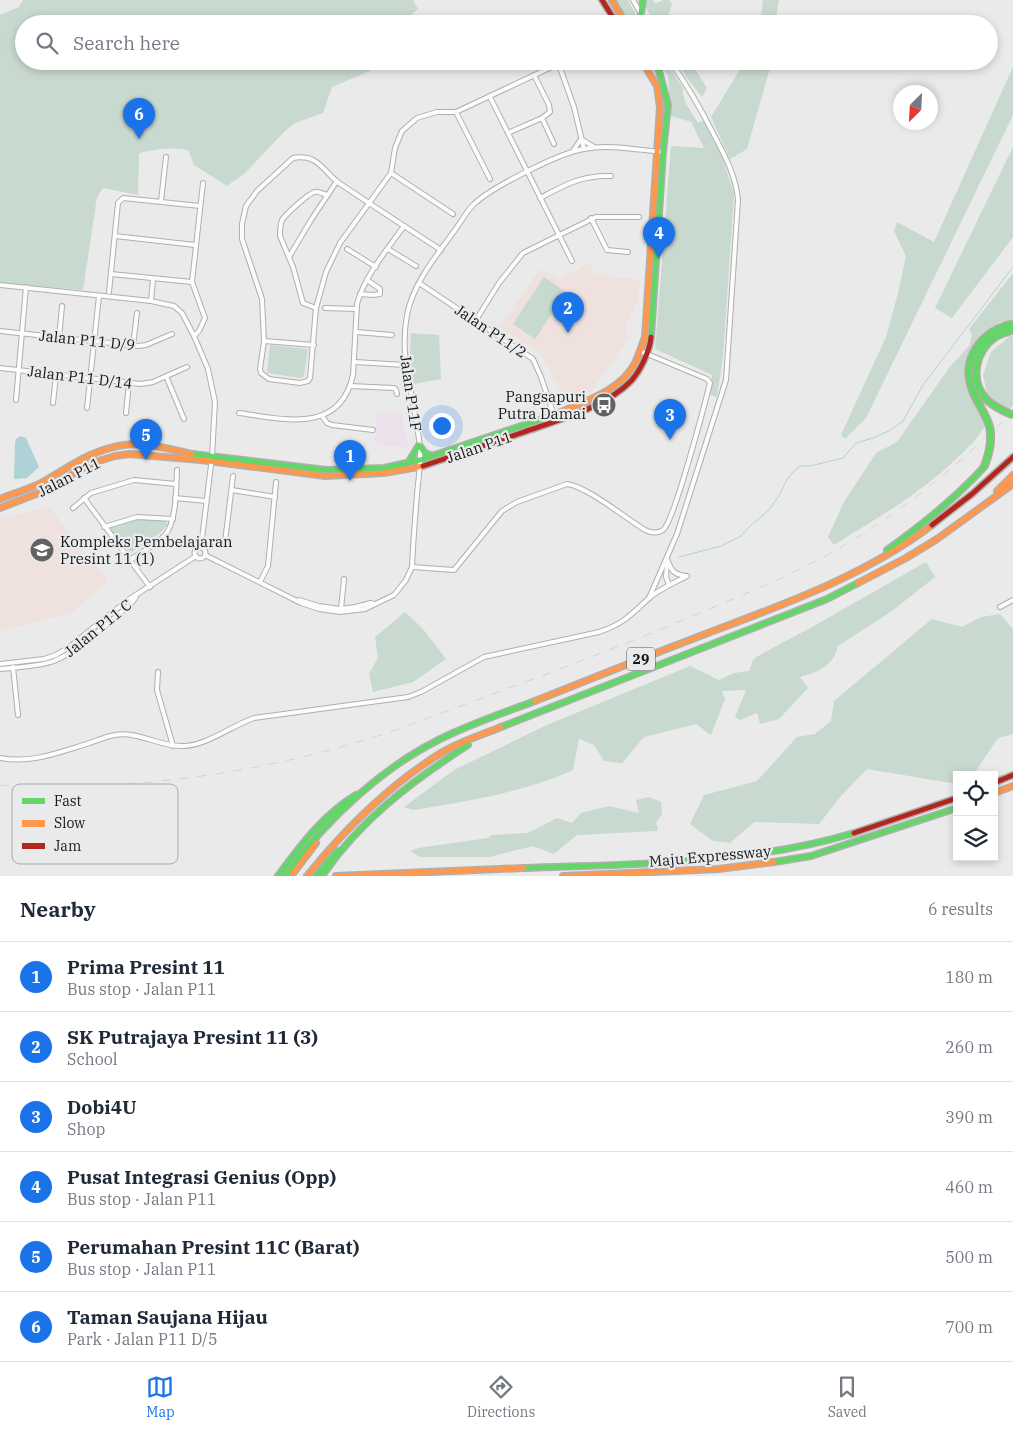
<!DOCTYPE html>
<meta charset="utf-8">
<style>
body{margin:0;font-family:"IBM Plex Serif",serif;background:#f2f2f3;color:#1f2937}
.controls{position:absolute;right:15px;bottom:15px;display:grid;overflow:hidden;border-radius:0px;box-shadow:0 2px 8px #0003}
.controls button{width:45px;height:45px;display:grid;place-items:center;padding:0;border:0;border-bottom:1px solid #e0e1e3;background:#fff;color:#1f2937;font:25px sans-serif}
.compass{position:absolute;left:893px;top:85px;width:45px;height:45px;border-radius:50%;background:#fff;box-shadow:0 2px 8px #0003;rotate:204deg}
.you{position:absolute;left:441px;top:425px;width:18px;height:18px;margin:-12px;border:4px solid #fff;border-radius:50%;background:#1a73e8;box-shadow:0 0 0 8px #1a73e833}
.badge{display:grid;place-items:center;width:32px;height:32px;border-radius:50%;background:#1a73e8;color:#fff;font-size:16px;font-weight:700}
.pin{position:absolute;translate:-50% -41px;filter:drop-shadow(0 1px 2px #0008)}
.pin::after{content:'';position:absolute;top:26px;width:18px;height:15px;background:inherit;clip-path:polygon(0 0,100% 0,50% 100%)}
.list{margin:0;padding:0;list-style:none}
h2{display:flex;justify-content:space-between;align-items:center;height:65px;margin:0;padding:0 20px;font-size:21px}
h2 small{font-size:16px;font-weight:400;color:#747a83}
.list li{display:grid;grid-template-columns:32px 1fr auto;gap:15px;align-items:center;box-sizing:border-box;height:70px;padding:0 20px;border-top:1px solid #e0e1e3}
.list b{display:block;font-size:19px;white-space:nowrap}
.list p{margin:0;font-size:16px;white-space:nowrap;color:#747a83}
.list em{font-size:16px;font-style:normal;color:#747a83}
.icon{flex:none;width:28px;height:28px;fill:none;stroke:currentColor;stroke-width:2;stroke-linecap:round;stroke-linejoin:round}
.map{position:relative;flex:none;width:1013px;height:876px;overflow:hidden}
.search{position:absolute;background:#fff;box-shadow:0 2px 8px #0003;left:15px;right:15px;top:15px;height:55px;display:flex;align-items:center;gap:12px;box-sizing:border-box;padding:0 18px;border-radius:28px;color:#747a83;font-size:19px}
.sheet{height:485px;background:#fff}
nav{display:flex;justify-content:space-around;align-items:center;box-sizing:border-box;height:70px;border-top:1px solid #e0e1e3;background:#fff;font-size:14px;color:#747a83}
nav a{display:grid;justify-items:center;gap:2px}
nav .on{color:#1a73e8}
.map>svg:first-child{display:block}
.commercial{fill:#ebe1ea}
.education{fill:#efe1dd}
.green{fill:#c8d9cf}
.water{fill:#aed2d5}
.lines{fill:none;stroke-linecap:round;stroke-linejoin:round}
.stream{stroke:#aed2d5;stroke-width:1}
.street-casing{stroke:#afafb0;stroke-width:6}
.fast-casing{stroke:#afafb0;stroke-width:8}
.slow-casing{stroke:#afafb0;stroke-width:8}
.jam-casing{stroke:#afafb0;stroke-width:8}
.street{stroke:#fcfcfc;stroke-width:4}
.fast{stroke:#63d668;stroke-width:5}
.slow{stroke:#ff974d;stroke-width:5}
.jam{stroke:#b3261e;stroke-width:5}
.rail{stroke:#d3d3d4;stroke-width:1;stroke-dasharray:9 9;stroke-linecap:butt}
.fast-bridge-casing{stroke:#b7a9a5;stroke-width:9;stroke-linecap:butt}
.fast-bridge{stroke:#63d668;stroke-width:6}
.labels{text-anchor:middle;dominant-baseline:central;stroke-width:4.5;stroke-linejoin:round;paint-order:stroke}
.shield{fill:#e9eaec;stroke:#575758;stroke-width:1}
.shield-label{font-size:14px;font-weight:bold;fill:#181819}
.street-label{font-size:15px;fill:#181819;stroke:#e9eaec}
.poi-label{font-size:15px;fill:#181819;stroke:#e9eaec;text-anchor:end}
.key{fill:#e9eaec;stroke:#aaabad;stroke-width:1}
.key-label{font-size:14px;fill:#181819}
</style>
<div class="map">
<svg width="1013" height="876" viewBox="0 0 1013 876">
<rect width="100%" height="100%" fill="#eaeaeb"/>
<polygon class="commercial" points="377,411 402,413 408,448 375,444"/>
<g class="education">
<polygon points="589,263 595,274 640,280 637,302 625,326 629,338 591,392 565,399 540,352 499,327 540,269 560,279"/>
<polygon points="49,507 108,581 72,612 0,632 0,518"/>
</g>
<g class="green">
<path d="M23,0h390l5,9 -17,15h-377v37h351l-5,10 -38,16 -9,26 -28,10 -10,8 -41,43 -17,12 -33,-21 -6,-15c-18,-3 -31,-1 -49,3l-1,42 -35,-7 -6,9 -14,93 -83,-7v-268l19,-8z"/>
<polygon points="614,0 628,0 641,24 629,24"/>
<polygon points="646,0 653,0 655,4 663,0 669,0 672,4 667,19 671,24 655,24 644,4"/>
<polygon points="763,0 779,0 775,24 760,24"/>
<polygon points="658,61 665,61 683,88 683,94 686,104 698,123 703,121 722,156 734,194 723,357 717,397 710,395 712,375 655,349 671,146 704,148 691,122 671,116 668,76"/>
<polygon points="677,61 690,61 707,88 702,97 687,78"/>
<polygon points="742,61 772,61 747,149 730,159 711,117 742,66"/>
<polygon points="1013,67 1013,115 866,418 845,439 841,435 886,337 898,293 906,256 894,231 897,222 934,242"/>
<polygon points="1013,147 1013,237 952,318 935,308"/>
<path d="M1013,273v49h-13l-18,13 -12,17 -3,15 1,21 18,36c-7,13 -16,22 -27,32 -36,36 -82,62 -125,89l-6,-8 16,-35 32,-49 21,-11 52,-74 20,-22 3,-10 -3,-7z"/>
<polygon points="544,277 566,292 535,339 513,324"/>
<polygon points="411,333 439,335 441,379 414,384 410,354"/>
<polygon points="1010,336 1013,336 1013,405 1010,409 997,403 987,393 983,375 991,352"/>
<polygon points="270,345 308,349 304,376 301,378 267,373"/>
<polygon points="138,518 166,521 167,525 160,533 132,552 128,551 110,529 112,526"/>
<path d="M926,562l9,15 -43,34 -54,35c-4,19 -20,26 -38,31l8,11 -29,31 -19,5 -3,-11 -17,7 -5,-3 11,-27 -24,1 3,8 -14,36 -15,-11 -52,13 -22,26 -18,-2 -10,-16 -15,-6 -6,31c-48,22 -108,32 -160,40l-9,-3 50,-37 93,-45 143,-59 29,14 15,-7 15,-2 4,-11 5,-4 54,-29z"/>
<polygon points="405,612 423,629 446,659 413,682 373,692 369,674 378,658 375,637"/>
<polygon points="1000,614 1013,629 1013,734 998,738 973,775 957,775 957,781 951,783 867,769 842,795 819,824 754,822 730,843 713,841 690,824 704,795 757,781 797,737 815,734 831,721 834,701 932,619 962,627 981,617"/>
<polygon points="649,797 661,802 662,814 656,822 658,831 577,835 554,854 533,846 489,857 420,857 410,851 418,848 488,838 491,835 528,833 557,818 572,823 581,813 609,806 639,813 636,800"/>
</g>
<polygon class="water" points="21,436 26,438 39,467 27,478 14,479 15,444 16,439"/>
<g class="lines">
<polyline class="stream" points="679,557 721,546 741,536 750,526 769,510 780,494 786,481 793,472 800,466 810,466 843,458 856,443 873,438 891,430 903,421 923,385 1013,267"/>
<defs>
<g id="street">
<polyline points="633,0 647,24"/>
<polyline points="490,97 572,261"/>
<polyline points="456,112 490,179"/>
<polyline points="542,118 554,144"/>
<polyline points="508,133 542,118 550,112 549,105 534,75"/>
<polyline points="573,151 581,139 594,147"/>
<polyline points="391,173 453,214"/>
<path d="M540,198c25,-13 41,-23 71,-22"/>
<polyline points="161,201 166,157"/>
<polyline points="591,218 607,250 628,252"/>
<polyline points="115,236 195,245"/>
<polyline points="347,249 376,267"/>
<polyline points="388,249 416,266"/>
<path d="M441,250c-34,-22 -68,-44 -102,-67 -9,-6 -16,-18 -26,-23 -6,-3 -14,-3 -20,-2l-36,33 -11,15 -4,18v15l20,60 2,42 -4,28 1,4 8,6 31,4 8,-2 2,-3 6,-70 10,-36 14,-29 51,-70 4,-25 7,-17 15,-13 20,-6h19l100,-47h3l15,42 10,42"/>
<polyline points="289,257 311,220 337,181"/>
<polyline points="111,274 192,282"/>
<polyline points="419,283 533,359 541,377 556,421"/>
<polyline points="0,285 151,301 174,306 182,313 194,336 208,369 215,402 212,457 201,547"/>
<polyline points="109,292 118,203 123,198 200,206"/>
<polyline points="360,294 373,295 380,294 380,289 367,280"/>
<polyline points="151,301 153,279"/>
<path d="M316,308l-13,-5 -10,-36 -13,-31c0,-5 0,-11 2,-16 3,-5 28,-28 33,-28 4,-1 8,2 12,3"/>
<polyline points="325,308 357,309"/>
<polyline points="476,320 499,283 523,253 596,217 639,217"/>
<polyline points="0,331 138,346 146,345 172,334"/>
<polyline points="356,332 392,335"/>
<polyline points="194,336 199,331 205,318 192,282 203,183"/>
<polyline points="59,338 62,306"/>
<polyline points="264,341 314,345"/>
<polyline points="133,346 137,313"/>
<polyline points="355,362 405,365"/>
<polyline points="0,368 141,384 153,382 187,367"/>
<polyline points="166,376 184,419"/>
<polyline points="350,386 394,388 396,390 397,394"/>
<polyline points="16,400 26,287"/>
<polyline points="53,403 56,375"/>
<polyline points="87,408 99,296"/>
<polyline points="126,413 129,383"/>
<path d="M239,413c44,6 101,22 114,-38l4,-71c8,-29 30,-54 47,-78"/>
<polyline points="322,416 327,423 332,425 373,430"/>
<polyline points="232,490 275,497"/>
<polyline points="84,498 150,587"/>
<polyline points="175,498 206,501"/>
<polyline points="73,508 91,493 134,480 176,484"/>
<polyline points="104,527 137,517 173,519"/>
<polyline points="225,542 233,476"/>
<circle cx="200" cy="553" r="5.5"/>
<path d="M205,555l96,48 18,6 21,3 25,-3 29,-14 12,-15 6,-13c1,-24 3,-48 5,-72 1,-15 4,-30 3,-45 -3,-47 -22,-88 -13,-135 6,-32 30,-60 48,-85 6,-8 11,-18 18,-25 17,-17 86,-52 111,-56 25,-5 53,1 79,3"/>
<path d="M667,559c4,11 6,15 18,17"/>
<path d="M130,560c11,-8 26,-15 35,-25 12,-14 11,-48 12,-65"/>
<polyline points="667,563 666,577 669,585"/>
<path d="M412,567l42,3 48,-59 15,-9 50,-18c19,2 60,35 78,46 6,3 12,4 18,0 11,-8 42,-127 47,-147l-3,-4 -67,-28"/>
<polyline points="260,582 268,566 276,482"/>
<path d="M649,598l28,-64 49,-154 12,-180c-2,-24 -13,-44 -24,-65 -13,-26 -27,-50 -44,-74"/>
<polyline points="299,600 319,606 340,609 355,607 371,603 374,604"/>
<polyline points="1000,607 1013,600"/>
<polyline points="341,609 344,579"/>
<polyline points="0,664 44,659 56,655 69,647 128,600 196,556"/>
<polyline points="13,667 18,715"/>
<path d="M0,669c17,-2 38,-2 54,-8 22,-8 57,-41 76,-56l6,-8"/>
<polyline points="158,672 157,690 173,746"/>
<path d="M0,758c32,6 60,-6 90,-15 8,-3 17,-7 25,-8 24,-4 45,12 68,11 23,0 48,-20 71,-28l154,-21 13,-5 63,-35 115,-25c24,-8 32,-17 49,-33 11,-10 26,-16 39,-23"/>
</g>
<g id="fast">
<polyline points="641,13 643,0"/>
<polyline points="651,337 663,152 668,105 659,71 652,61"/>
<polyline points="192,454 326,470 384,468 420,460 554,415"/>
<polyline points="408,463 419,445 425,453 433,456"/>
<path d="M887,550c35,-25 68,-51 97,-83"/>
<polyline points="501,727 827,599 858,583"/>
<polyline points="774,862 811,856 957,808"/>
<path d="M524,868c110,-4 223,-3 330,-35"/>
<path d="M278,876c23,-31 45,-61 78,-81"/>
<path d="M285,876c42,-58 102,-114 168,-143 26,-12 55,-22 82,-32"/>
<polyline points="316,876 337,851"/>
<path d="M322,876c38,-56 90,-95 146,-131"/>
</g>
<g id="slow">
<polyline points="612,0 626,24"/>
<path d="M554,415c28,-13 66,-23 81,-52 4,-8 7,-18 10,-26l15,-230 -3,-21 -15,-25"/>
<polyline points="997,491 1013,475"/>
<path d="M0,499c14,-6 30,-10 43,-17 28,-16 48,-32 81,-37 23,-3 46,4 68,9"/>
<polyline points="0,508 44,491 92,463 115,456 129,454 201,460 325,476 384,473 423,466"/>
<polyline points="858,583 906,558 937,539 1013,484"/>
<path d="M535,701c58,-23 115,-46 173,-68 77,-29 158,-58 224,-108"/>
<polyline points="994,793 1013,786"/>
<polyline points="291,876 316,843"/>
<path d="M307,876c38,-47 82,-91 134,-123 18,-11 40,-18 60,-26"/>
<polyline points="336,876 524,868"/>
<polyline points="563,876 718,869 774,862"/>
</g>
<g id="jam">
<polyline points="602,0 617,24"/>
<path d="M423,466c33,-11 65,-22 98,-33 34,-12 84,-25 110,-52 9,-10 19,-30 20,-44"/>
<polyline points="932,525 972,494 1013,457"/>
<polyline points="994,783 1013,775"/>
<polyline points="854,833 957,798"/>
</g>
</defs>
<use href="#street" class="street-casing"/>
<use href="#fast" class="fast-casing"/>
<use href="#slow" class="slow-casing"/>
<use href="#jam" class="jam-casing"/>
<use href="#street" class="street"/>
<use href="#fast" class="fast"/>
<use href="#slow" class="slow"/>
<use href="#jam" class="jam"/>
<path class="rail" d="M0,785c136,7 278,-13 407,-59 101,-38 203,-74 302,-117 43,-18 87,-36 127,-59 65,-38 124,-85 177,-139"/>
<defs>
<g id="fast-bridge">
<path d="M1013,330c-6,2 -13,4 -18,7 -20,14 -26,43 -9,62 8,8 17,12 27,16"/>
<path d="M984,467c5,-12 8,-25 6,-38 -3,-16 -15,-27 -19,-43 -9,-30 13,-56 42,-62"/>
</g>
</defs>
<use href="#fast-bridge" class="fast-bridge-casing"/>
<use href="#fast-bridge" class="fast-bridge"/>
</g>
<defs>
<symbol id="bus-disc" viewBox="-11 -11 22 22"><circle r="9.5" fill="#626262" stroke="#e9eaec"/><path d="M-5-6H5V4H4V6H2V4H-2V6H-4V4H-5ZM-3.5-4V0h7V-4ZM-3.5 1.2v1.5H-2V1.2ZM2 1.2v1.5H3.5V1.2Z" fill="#fff"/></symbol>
<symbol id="school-disc" viewBox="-11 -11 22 22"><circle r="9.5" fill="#626262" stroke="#e9eaec"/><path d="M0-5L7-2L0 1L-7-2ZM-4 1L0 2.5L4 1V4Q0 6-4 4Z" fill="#fff"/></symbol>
</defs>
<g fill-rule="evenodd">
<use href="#bus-disc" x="590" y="391" width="28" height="28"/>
<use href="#school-disc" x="28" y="536" width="28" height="28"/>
</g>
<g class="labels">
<rect class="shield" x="627" y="647.5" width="28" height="23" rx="4"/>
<g class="shield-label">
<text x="641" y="659">29</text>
</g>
<g class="street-label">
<text transform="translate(491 331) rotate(34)">Jalan P11/2</text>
<text transform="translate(87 340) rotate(6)">Jalan P11 D/9</text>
<text transform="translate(80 377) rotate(7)">Jalan P11 D/14</text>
<text transform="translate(411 393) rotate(82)">Jalan P11F</text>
<text transform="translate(479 447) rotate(-19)">Jalan P11</text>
<text transform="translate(69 477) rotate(-27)">Jalan P11</text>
<text transform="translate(98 628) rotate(-39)">Jalan P11 C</text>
<text transform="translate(710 856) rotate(-5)">Maju Expressway</text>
</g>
<g class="poi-label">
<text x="586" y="396">Pangsapuri<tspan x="586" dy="17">Putra Damai</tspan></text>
<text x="60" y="541" text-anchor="start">Kompleks Pembelajaran<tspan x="60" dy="17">Presint 11 (1)</tspan></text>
</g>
</g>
<rect x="12" y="784" width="166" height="80" rx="8" class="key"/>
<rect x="22" y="798" width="23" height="6" fill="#63d668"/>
<rect x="22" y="820" width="23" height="7" fill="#ff974d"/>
<rect x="22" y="843" width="23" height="6" fill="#b3261e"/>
<g class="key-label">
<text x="54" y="806">Fast</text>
<text x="54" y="828">Slow</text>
<text x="54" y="851">Jam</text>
</g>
</svg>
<div class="controls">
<button><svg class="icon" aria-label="locate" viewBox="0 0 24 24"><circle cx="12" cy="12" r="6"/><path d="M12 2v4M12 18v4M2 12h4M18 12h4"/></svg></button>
<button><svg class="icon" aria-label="layers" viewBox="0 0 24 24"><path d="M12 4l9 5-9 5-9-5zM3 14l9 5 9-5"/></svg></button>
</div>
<svg class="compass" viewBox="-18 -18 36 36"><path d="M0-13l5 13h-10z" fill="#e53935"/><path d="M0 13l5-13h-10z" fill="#747a83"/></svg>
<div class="you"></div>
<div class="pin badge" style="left:350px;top:481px">1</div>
<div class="pin badge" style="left:568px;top:333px">2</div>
<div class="pin badge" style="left:670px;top:440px">3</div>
<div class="pin badge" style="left:659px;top:258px">4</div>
<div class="pin badge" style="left:146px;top:460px">5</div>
<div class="pin badge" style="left:139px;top:139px">6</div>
<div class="search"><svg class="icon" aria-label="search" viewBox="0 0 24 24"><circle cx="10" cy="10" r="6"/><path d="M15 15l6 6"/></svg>Search here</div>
</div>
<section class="sheet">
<h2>Nearby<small>6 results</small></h2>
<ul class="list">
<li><span class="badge">1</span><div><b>Prima Presint 11</b><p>Bus stop · Jalan P11</p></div><em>180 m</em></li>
<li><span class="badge">2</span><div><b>SK Putrajaya Presint 11 (3)</b><p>School</p></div><em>260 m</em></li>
<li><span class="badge">3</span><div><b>Dobi4U</b><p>Shop</p></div><em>390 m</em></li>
<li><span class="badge">4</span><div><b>Pusat Integrasi Genius (Opp)</b><p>Bus stop · Jalan P11</p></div><em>460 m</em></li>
<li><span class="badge">5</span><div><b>Perumahan Presint 11C (Barat)</b><p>Bus stop · Jalan P11</p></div><em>500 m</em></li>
<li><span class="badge">6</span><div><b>Taman Saujana Hijau</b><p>Park · Jalan P11 D/5</p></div><em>700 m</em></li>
</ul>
</section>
<nav>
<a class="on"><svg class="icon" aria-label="map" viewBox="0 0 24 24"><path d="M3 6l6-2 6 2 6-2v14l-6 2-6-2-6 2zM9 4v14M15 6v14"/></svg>Map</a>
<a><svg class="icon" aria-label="directions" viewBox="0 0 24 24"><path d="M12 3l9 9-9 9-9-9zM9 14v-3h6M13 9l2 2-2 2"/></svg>Directions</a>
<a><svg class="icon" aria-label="saved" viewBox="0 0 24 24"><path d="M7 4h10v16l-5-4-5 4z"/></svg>Saved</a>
</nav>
